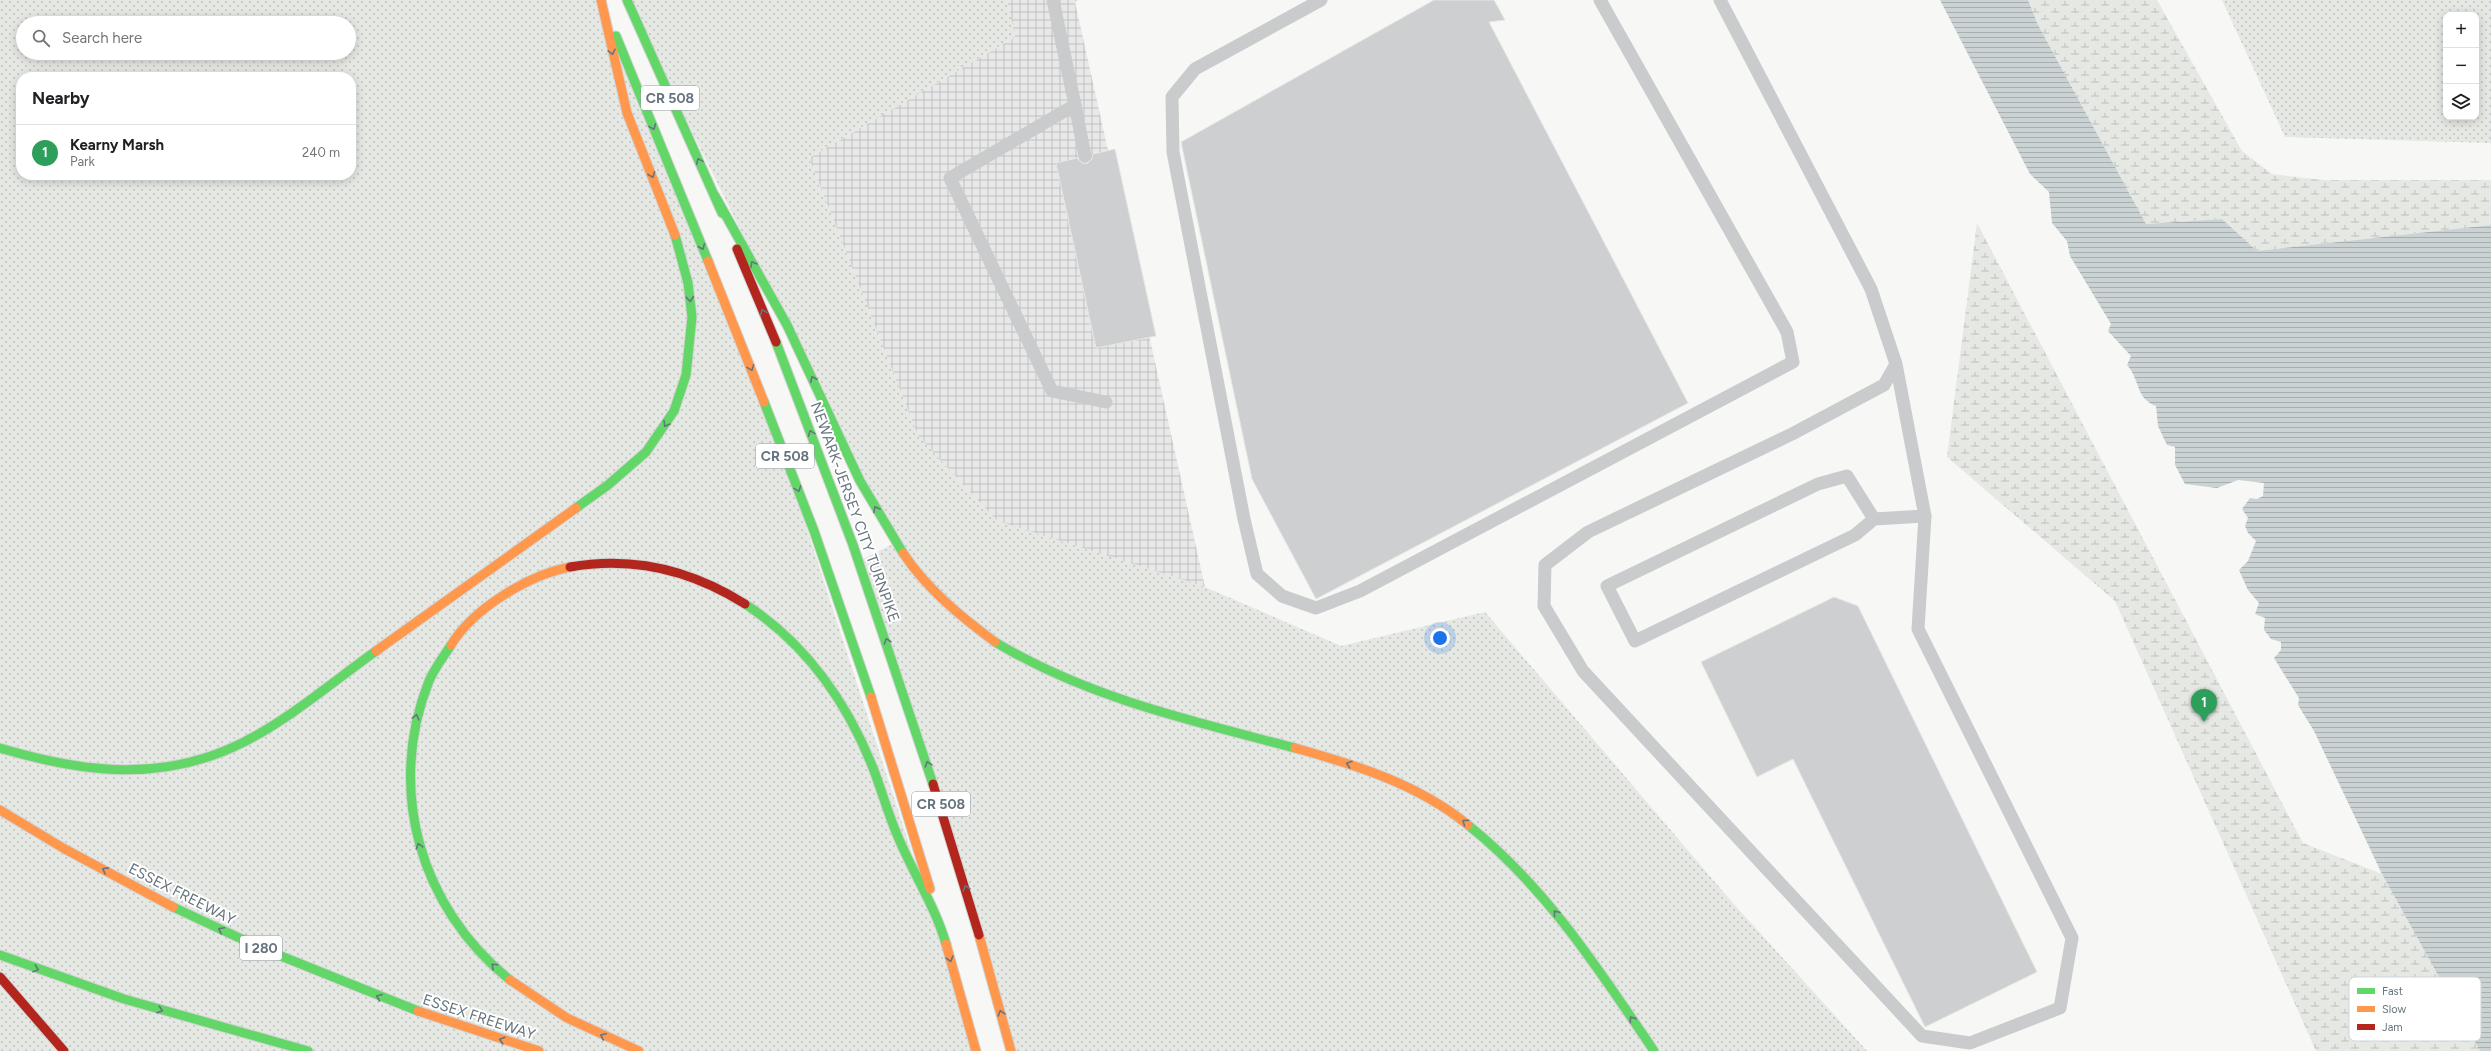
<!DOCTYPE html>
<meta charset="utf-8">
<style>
body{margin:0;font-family:Figtree,sans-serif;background:#f2f2f2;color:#202124}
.controls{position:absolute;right:12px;top:12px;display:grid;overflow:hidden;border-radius:8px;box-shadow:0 2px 10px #0003}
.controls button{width:36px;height:36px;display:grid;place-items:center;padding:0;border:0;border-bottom:1px solid #e0e0e0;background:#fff;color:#202124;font:20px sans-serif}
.you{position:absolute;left:1440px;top:638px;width:14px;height:14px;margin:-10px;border:3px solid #fff;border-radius:50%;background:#1a73e8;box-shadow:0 0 0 6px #1a73e833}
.badge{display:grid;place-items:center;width:26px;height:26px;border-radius:50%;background:#db2777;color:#fff;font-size:13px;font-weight:700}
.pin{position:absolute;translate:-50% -33px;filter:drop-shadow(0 1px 2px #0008)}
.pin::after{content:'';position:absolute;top:21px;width:14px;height:12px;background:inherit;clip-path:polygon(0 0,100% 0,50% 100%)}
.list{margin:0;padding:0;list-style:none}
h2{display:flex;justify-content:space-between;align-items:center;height:52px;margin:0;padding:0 16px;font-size:17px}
h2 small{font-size:13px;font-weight:400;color:#757577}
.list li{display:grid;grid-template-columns:26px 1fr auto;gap:12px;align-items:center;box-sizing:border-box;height:56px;padding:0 16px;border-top:1px solid #e0e0e0}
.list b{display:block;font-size:15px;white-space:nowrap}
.list p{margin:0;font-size:13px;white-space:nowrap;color:#757577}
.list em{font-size:13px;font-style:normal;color:#757577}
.icon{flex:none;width:22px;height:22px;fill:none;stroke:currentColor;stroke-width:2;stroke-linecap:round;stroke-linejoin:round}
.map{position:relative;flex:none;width:2491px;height:1051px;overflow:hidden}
.search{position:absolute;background:#fff;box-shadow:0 2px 10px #0003;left:16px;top:16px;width:340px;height:44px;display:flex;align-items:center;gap:10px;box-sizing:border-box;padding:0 14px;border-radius:22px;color:#757577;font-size:15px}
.panel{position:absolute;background:#fff;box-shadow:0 2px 10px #0003;left:16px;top:72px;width:340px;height:108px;border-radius:16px}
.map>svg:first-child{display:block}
.industrial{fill:url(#industrial-grid)}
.grass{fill:url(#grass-dots);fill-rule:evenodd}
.wetland{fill:url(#wetland-marsh)}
.water{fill:url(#water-rules)}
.building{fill:#cdcfd0;stroke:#e6e6e6}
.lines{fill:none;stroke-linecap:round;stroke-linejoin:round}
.fast-casing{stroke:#d3d4d4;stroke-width:11}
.slow-casing{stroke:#d3d4d4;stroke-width:11}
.jam-casing{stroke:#d3d4d4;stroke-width:11}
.lane{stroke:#c9cbcc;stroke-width:13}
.fast{stroke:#63d668;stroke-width:9}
.slow{stroke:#ff974d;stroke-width:9}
.jam{stroke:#b3261e;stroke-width:9}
.oneway{stroke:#65747e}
.labels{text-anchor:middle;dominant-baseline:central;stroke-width:4;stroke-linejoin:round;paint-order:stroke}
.shield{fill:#fff;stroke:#939ea5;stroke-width:1}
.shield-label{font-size:14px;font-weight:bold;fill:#65747e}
.street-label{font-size:15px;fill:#65747e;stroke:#fff}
.key{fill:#fff;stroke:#d1d5d8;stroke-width:1}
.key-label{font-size:11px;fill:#65747e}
</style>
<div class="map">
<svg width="2491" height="1051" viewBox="0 0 2491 1051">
<defs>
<pattern id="industrial-grid" width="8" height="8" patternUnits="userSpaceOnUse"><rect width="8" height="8" fill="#e7e8e7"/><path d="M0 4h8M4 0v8" fill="none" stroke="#bfc1c0"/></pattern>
<pattern id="grass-dots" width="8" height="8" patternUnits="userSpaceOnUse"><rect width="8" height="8" fill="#e6e8e4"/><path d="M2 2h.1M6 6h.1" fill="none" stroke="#bec1be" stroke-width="1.8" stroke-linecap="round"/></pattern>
<pattern id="wetland-marsh" width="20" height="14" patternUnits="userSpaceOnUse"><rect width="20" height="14" fill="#e6e8e4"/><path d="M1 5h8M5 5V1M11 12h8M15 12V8" fill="none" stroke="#bec1be"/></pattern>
<pattern id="water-rules" width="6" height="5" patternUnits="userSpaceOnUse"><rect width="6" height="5" fill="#cad2d4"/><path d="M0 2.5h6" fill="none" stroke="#a8afb1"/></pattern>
</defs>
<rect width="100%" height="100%" fill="#f7f7f6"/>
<polygon class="industrial" points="1007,0 1078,0 1075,2 1205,587 997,521 918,436 809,158 1015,37"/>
<g class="grass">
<path d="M0,0h601l171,421 204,630h-976zM23,23h326v30h-326zM21,77h330v98h-330z"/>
<polygon points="627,0 1007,0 1015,37 809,158 918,436 997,521 1205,587 1341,646 1485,612 1731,901 1867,1051 1011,1051 859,561 895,543"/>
<path d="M2222,0h269v143l-206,-6zM2446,15h30v102h-30z"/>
</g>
<g class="wetland">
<polygon points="2028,0 2157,0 2242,151 2272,174 2322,180 2491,180 2491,225 2257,251 2222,219 2146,224 2038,25"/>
<polygon points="1977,223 2303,843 2382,874 2480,1051 2316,1051 2115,601 1947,457"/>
</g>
<path class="water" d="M1940,0h88l10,25 108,199 76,-5 35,32 234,-26v826h-11l-98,-177 -68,-143 -16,-26 1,-7 -25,-40 7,-8v-8l-10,-3 -7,-9 1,-12 -10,-4 4,-11 -11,-13 -9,-20 9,-9 8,-20 -8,-8 -3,-7 3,-8 -6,-9 8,-11 7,1 6,-3 1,-13 -26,-3 -21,8 -32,-4 -10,-19v-18l-8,-2 -9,-19 -2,-20c-21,-8 -15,-25 -29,-41l4,-9 -23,-25 3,-7 -41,-68 -3,-15 -15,-18 -3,-31 -19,-18z"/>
<g class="building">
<polygon points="1434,0 1494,0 1505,20 1489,22 1688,403 1316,599 1252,479 1181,142"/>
<polygon points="1115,149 1156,336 1096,348 1056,163 1077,158 1082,163 1087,164 1092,159 1093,154"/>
<polygon points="1834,597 1858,606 2037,972 1925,1027 1793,759 1757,777 1701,662"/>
</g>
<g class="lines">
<defs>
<g id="fast">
<polyline points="627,0 722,213"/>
<polyline points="616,36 708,261"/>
<polyline points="715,196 787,325 860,481 903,553"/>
<polyline points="776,342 853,545 933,784"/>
<polyline points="764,402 814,531 871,697"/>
<polyline points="576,508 608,485 646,452 674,411 686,375 692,317 688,283 675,235"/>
<path d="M745,604c60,39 102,98 128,164 9,23 15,46 25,69 15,36 37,69 48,107"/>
<path d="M995,642c93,56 197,79 300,106"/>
<path d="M451,645c-7,11 -17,24 -22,36 -43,108 -9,227 81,299"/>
<path d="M0,748c84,25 163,35 244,-6 47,-24 90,-61 132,-91"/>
<path d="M1468,825c78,62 131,145 186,226"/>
<polyline points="173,907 261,948 418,1011"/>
<polyline points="0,955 124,999 308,1051"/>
</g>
<g id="slow">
<polyline points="601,0 627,113 675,235"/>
<polyline points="708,261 764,402"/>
<path d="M903,553c24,36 57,63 92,89"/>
<path d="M451,645c22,-36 77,-70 119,-78"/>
<polyline points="376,651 576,508"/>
<polyline points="871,697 930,889"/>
<path d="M1295,748c61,17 123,36 173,77"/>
<polyline points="0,810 63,848 173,907"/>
<polyline points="979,935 1011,1051"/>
<polyline points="946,944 976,1051"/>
<polyline points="510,980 567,1018 639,1051"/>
<polyline points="418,1011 539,1051"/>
</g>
<g id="jam">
<polyline points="737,249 776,342"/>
<path d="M570,567c62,-11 121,3 175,37"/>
<polyline points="933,784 979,935"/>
<polyline points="0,977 64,1051"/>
</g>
</defs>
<use href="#fast" class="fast-casing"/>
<use href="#slow" class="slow-casing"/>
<use href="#jam" class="jam-casing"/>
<g class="lane">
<polyline points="1053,0 1075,105 950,178 1052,391 1106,402"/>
<polyline points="1321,0 1195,69 1172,97 1173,152 1244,519 1257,574 1282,596 1316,608 1360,591 1793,362 1787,332 1600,0"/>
<polyline points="1720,0 1871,289 1896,364 1925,516 1918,629 2072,938 2060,1008 1970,1043 1922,1036 1583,671 1544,606 1545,565 1588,532 1792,434 1884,385 1896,364"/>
<polyline points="1075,105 1085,156"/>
<polyline points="1874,519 1847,476 1818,484 1607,586 1635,641 1855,535 1874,519 1925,516"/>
</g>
<use href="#fast" class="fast"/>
<use href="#slow" class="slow"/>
<use href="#jam" class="jam"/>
</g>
<defs><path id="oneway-chevron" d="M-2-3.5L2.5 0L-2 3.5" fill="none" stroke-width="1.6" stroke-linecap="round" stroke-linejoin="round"/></defs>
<g class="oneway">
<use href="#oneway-chevron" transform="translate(612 52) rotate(77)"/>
<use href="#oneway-chevron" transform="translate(653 127) rotate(68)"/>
<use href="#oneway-chevron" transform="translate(699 161) rotate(-114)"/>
<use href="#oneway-chevron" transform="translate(652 175) rotate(68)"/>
<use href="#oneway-chevron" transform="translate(702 247) rotate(67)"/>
<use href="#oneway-chevron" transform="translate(753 264) rotate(-119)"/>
<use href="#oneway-chevron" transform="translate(690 299) rotate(84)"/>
<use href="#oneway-chevron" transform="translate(763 312) rotate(-112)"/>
<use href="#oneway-chevron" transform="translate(751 368) rotate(69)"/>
<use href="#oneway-chevron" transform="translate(813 379) rotate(-116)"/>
<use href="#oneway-chevron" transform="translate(666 424) rotate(121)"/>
<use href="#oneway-chevron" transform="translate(811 433) rotate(-111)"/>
<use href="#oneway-chevron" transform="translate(798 489) rotate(70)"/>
<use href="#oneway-chevron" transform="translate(876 509) rotate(-119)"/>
<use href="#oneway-chevron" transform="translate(887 641) rotate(-109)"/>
<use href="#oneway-chevron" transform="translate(416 717) rotate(-75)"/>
<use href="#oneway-chevron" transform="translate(928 764) rotate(-108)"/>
<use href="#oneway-chevron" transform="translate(1349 764) rotate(-162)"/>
<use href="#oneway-chevron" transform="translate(1465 822) rotate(-144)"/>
<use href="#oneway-chevron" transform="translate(419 846) rotate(-107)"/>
<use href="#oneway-chevron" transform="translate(105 870) rotate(-152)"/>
<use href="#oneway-chevron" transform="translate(966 888) rotate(-107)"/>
<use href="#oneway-chevron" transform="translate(1556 913) rotate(-128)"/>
<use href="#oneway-chevron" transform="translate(221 930) rotate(-154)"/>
<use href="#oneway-chevron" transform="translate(950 959) rotate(74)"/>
<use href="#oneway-chevron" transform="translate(494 966) rotate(-137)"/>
<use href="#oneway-chevron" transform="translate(36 969) rotate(19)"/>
<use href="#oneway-chevron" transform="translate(379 997) rotate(-159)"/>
<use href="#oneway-chevron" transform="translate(160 1010) rotate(17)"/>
<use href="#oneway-chevron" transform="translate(1001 1013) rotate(-106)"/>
<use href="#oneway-chevron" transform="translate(1632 1019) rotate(-125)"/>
<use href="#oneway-chevron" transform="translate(603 1036) rotate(-155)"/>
<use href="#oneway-chevron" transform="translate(502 1040) rotate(-163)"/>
</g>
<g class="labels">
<g class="shield">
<rect x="641" y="86" width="58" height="24" rx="3"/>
<rect x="756" y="444" width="58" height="24" rx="3"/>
<rect x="912" y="792" width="58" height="24" rx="3"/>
<rect x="240" y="936" width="42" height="24" rx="3"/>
</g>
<g class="shield-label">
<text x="670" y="98">CR 508</text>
<text x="785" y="456">CR 508</text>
<text x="941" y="804">CR 508</text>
<text x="261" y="948">I 280</text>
</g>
<g class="street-label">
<text transform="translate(855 512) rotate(70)">NEWARK-JERSEY CITY TURNPIKE</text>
<text transform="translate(182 894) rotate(27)">ESSEX FREEWAY</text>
<text transform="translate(479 1017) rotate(18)">ESSEX FREEWAY</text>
</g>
</g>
<rect x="2349" y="977" width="132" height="64" rx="6" class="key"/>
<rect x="2357" y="988" width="18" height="6" fill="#63d668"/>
<rect x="2357" y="1006" width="18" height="6" fill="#ff974d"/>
<rect x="2357" y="1024" width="18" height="6" fill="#b3261e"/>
<g class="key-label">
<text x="2382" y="995">Fast</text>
<text x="2382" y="1013">Slow</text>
<text x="2382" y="1031">Jam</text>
</g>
</svg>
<div class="controls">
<button>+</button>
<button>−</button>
<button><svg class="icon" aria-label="layers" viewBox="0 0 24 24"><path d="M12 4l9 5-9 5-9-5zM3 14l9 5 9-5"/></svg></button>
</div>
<div class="you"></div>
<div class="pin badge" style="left:2204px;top:722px;background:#2e9e5b">1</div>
<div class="search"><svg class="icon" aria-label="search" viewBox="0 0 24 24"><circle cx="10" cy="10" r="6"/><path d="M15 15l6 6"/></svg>Search here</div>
<section class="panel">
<h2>Nearby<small></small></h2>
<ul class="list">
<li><span class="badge" style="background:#2e9e5b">1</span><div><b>Kearny Marsh</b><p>Park</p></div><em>240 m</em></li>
</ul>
</section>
</div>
